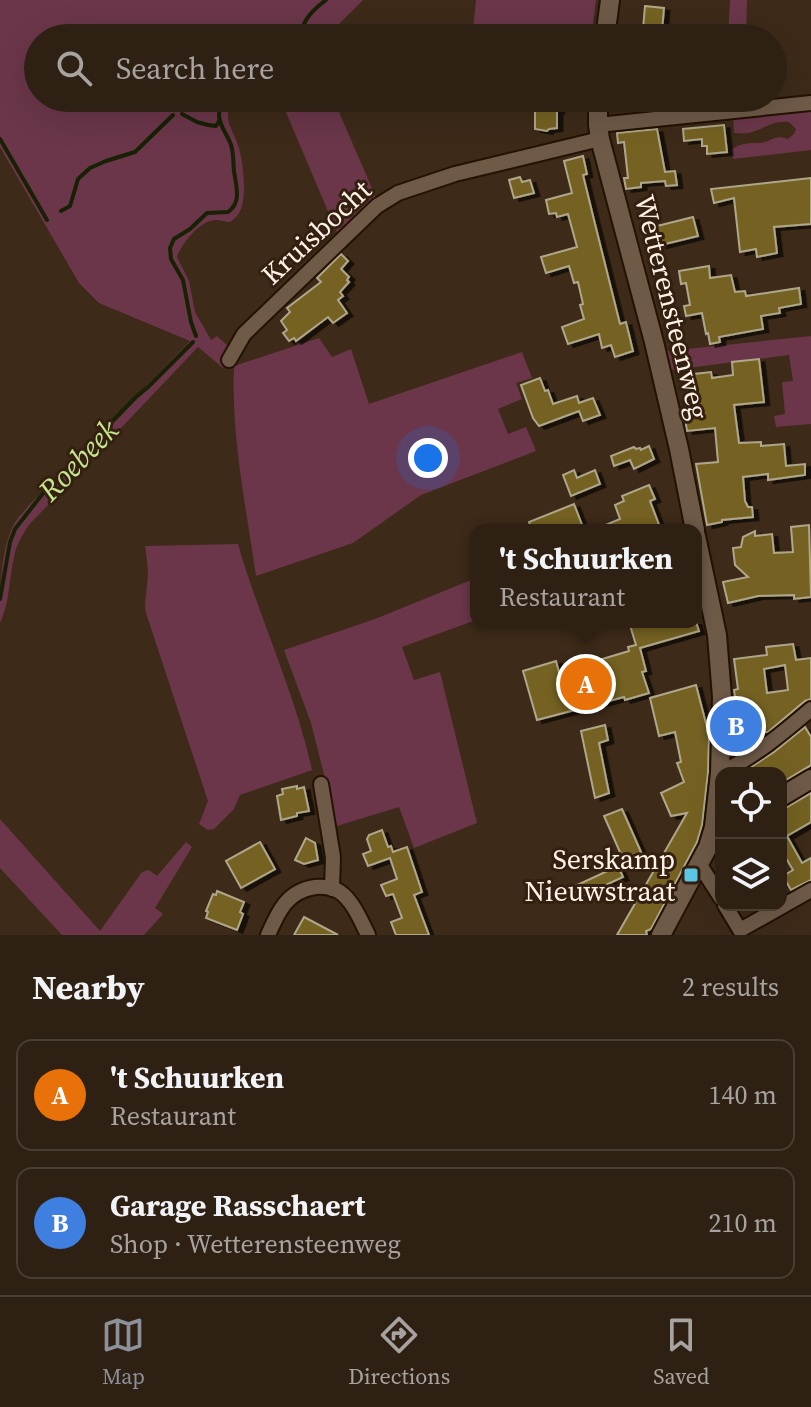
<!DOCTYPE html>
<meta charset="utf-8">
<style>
body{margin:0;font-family:"Source Serif 4",serif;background:#3a2d21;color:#f1f3f6}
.controls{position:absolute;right:24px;bottom:24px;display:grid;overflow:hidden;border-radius:16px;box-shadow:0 8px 32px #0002}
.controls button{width:72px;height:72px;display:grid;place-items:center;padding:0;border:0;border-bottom:2px solid #493e33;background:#2e2013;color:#f1f3f6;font:40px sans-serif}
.you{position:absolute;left:428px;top:458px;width:28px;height:28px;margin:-20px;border:6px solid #fff;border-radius:50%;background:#1a73e8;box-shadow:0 0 0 12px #1a73e833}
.badge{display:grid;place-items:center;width:52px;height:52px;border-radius:50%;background:#8c9099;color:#fff;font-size:26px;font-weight:700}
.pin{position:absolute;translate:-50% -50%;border:4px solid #fff;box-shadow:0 2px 8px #0006}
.popup{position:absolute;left:470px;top:524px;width:232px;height:104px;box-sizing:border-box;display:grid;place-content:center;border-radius:16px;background:#2e2013;filter:drop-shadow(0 2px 6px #0005);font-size:26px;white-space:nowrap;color:#a7a3a0}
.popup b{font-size:30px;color:#f1f3f6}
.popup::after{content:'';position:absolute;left:50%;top:100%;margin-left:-16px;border:16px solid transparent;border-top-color:#2e2013}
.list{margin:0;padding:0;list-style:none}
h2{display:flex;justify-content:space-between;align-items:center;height:104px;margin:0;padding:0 32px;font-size:34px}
h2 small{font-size:26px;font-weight:400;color:#a7a3a0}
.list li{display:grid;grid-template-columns:52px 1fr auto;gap:24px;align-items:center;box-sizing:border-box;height:112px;margin:0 16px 16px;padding:0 16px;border:2px solid #493e33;border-radius:16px}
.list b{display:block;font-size:30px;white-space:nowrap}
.list p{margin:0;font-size:26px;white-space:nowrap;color:#a7a3a0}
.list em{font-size:26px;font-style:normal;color:#a7a3a0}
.icon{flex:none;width:44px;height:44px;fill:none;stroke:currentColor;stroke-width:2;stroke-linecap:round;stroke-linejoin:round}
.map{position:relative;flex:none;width:811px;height:935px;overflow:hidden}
.search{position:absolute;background:#2e2013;box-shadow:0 8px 32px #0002;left:24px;right:24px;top:24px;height:88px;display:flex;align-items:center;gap:20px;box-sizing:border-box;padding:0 28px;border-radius:44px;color:#a7a3a0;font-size:30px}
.sheet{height:360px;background:#2e2013}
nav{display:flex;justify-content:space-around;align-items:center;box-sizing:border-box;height:112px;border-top:2px solid #493e33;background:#2e2013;font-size:22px;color:#a7a3a0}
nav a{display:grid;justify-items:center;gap:4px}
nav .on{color:#8c9099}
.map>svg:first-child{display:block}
.green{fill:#6b364a}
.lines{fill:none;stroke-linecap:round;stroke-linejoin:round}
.stream{stroke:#182104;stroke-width:4}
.building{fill:#746221;stroke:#afa78b;stroke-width:2;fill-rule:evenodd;filter:url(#shadow)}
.minor-casing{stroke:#241203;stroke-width:18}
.tertiary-casing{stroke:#241203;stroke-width:22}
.minor{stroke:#6f5a48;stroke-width:14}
.tertiary{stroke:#6f5a48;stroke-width:18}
.poi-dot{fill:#5cc7e7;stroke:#332010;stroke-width:3}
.labels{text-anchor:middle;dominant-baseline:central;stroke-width:6;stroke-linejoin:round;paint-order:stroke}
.street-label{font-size:28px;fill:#fff2e7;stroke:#332010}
.poi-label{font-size:28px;fill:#fff2e7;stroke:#332010;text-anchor:end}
.water-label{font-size:30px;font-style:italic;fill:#c6e58f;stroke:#332010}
</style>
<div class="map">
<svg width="811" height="935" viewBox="0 0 811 935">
<defs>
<filter id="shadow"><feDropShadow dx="5.5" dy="3" stdDeviation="0" flood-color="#0009"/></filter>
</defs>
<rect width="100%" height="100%" fill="#3d2a19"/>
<g class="green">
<path d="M0,0h363l-38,38h-287v60h195c-11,20 -2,28 5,47 5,14 10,55 1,68 -2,4 -6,6 -9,9 -5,0 -9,-2 -14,-2 -16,0 -34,23 -39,37l12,24 6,31 16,28 6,-4 14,13 -8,19 -25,-21 -170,179c-6,10 -12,19 -14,31 -5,21 -4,45 -14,66 0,-32 0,-69 13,-97 4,-8 11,-14 16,-21l161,-164 -91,-38 -20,-20 -79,-136z"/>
<polygon points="476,0 596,0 591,38 529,38 473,30"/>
<polygon points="730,0 747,0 746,38 728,38"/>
<polygon points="280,98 333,98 377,200 338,235"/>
<path d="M811,110v40l-78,9 -1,-10c10,-6 16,-6 28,-6 12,-1 14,-9 28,-4l6,-5 2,-5 -7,-7c-17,-2 -26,8 -40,11 -5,1 -10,0 -15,0l-1,-17z"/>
<polygon points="811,336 811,424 776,427 774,416 785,414 782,382 793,381 789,355 671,370 667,351"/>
<path d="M319,338l13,19 19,-8 18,55 153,-52 10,26 -16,5 6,16 -24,10 10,25 18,-7 10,24 -115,44 -68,48 -97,33c-10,-69 -25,-140 -22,-210z"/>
<path d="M238,544c22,76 57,148 74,226l-72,25 -6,14 -20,20 -6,1 -9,-6 9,-23 -62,-188c-2,-10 0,-16 1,-27 2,-13 0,-27 -2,-40z"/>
<polygon points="476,578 476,620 402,647 414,680 440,672 477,823 414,848 399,807 337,826 311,723 284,650 375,619"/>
<polygon points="0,819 100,931 142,872 149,870 157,876 186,842 192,847 155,908 163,914 144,935 62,935 0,868"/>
</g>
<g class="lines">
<g class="stream">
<path d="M297,38c5,-6 5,-11 9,-18 5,-8 12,-14 20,-20"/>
<polyline points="182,114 197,122 208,125 216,126 219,121"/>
<polyline points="0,139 47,220"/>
<polyline points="61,211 70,206 78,179 90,168 106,161 135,152 173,115"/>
<path d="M196,336l-5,-14 -8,-42 -12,-21 -1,-11 4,-9 16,-10 17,-16 21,-1c14,-10 8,-26 6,-41 -1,-9 0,-17 -3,-26 -3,-10 -12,-19 -12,-30 0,-7 4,-11 8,-17"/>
<polyline points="0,599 10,542 15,529 44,492 135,398 148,387 193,342"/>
</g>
</g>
<g class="building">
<polygon points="645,6 664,8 662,31 643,29"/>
<polygon points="535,98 559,98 559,110 557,111 557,128 549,129 547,131 535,129"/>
<polygon points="724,125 727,152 707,154 707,146 702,146 702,139 684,141 683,129"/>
<polygon points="657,129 665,172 675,171 677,185 666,186 665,181 641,183 641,187 626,189 624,178 628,178 624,142 618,143 617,133"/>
<polygon points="583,156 587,174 583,175 595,224 620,324 626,322 633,351 615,357 611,345 602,348 599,334 568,344 562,327 584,319 580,305 583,304 578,282 574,283 569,266 546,273 541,257 577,247 568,214 557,217 556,213 549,214 546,200 572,193 564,161"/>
<polygon points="520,177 522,182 530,180 534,193 514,198 509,180"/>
<polygon points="811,178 811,224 774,227 777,253 757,257 756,249 740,252 734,198 714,203 711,189"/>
<polygon points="693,217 698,236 661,245 660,241 656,241 654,232 657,229 657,226"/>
<polygon points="341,254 348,261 341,269 349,277 347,280 349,282 340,292 343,296 338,300 347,313 333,323 328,317 296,341 294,338 289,341 283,333 287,330 281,321 290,312 287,308 321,282 317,278"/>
<polygon points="709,266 710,278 731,275 735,292 745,291 746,296 799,288 801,304 779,308 780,313 761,316 763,329 719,337 720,342 710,344 708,333 706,334 702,313 686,316 684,306 690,305 686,283 681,284 679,271"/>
<polygon points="759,359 764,402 734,405 739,443 761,442 761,446 784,444 786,466 805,464 805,475 768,480 768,474 743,477 745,501 748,507 752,507 753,517 722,520 722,522 707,525 696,464 718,462 715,428 687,431 684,412 698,411 694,374 711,372 712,378 733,375 732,362"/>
<polygon points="540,378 545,391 548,390 553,404 577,396 579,403 593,398 600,415 583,421 579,411 539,426 533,418 521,385"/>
<polygon points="649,446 654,459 634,469 630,460 614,466 611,456 634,447 636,449 640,448 641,450"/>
<polygon points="574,470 577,478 595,470 600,484 571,496 563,475"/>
<polygon points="649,485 655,499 650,501 661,530 594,530 620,519 615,505 624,501 622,496"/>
<polygon points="574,504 584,530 532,530 529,522"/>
<polygon points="809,525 811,597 794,599 794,595 758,596 728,603 723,582 748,577 735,565 733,548 741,547 743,537 755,531 755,536 772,534 774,553 793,552 791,527"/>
<polygon points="629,622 696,622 699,631 640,648 646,671 642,672 649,693 625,700 624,697 537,720 523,671 556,661 559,672 629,651 628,647 636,645"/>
<path d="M793,644l3,16 15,-2v41l-6,2 -37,31 -25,1v-4l-7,1 -2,-13h4l-4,-27 4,-1 -4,-30 33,-4 -1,-8zM785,665l3,25 -21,3 -3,-24z"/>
<polygon points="696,685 709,735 708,772 702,825 697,842 651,929 646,931 647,935 617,935 687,813 671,816 661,793 684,782 677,763 681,762 675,732 659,736 650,698"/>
<polygon points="605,725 608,740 599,743 609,793 595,798 581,731"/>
<polygon points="805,727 811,737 811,765 781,783 781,773 742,773 774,752"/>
<polygon points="297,786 297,789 304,787 309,811 297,813 297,816 281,820 277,796 283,794 282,789"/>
<polygon points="811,793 811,822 787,836 802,863 811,858 811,880 791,890 783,876 793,870 781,850 781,809 787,807"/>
<polygon points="622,809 641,852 623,859 604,816"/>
<polygon points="382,830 388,847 391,846 393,852 407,847 422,892 414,895 429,935 396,935 391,922 402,918 393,894 386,896 381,885 397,879 390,858 368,866 363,854 371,851 367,839 369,835"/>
<polygon points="306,838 315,843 318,860 304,864 295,860"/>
<polygon points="260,842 275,869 241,888 226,861"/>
<polygon points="618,866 623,877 580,897 573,887"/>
<polygon points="217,891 244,902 240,912 243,914 237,930 206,918 208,912 206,911 213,894 216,895"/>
<polygon points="304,917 338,935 294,935"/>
</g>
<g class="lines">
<defs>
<g id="minor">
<polyline points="598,125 811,103"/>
<polyline points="229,360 244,334 377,206 398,193 455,174 600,139"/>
<path d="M720,773c33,-15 64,-41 91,-64"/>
<polyline points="321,784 333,857 332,889"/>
<polyline points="700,865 721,898"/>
<polyline points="725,905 740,930 811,890"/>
<path d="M268,935c10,-23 19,-44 47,-48 7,-1 18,0 25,5 13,9 21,29 28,43"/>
</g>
<g id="tertiary">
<polyline points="605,38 610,0"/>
<polyline points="598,98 598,125 600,139 654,342 679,449 695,530"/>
<polyline points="781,797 811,779"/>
<polyline points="661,935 708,847 714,827 720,773 722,697 717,635 696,536"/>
</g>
</defs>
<use href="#minor" class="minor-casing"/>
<use href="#tertiary" class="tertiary-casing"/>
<use href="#minor" class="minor"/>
<use href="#tertiary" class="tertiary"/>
</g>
<rect class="poi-dot" x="683" y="867" width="16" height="16" rx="4"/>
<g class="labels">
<g class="street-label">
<text transform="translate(316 232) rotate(-43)">Kruisbocht</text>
<text transform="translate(672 307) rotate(76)">Wetterensteenweg</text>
</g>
<g class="poi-label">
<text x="675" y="859">Serskamp<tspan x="675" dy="32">Nieuwstraat</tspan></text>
</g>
<g class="water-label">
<text transform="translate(78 460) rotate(-46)">Roebeek</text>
</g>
</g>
</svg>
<div class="controls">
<button><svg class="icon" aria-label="locate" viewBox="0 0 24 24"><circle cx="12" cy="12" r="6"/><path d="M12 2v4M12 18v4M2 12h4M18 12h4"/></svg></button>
<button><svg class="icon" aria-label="layers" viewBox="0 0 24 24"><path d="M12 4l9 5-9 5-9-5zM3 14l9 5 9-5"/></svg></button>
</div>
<div class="you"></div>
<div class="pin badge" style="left:586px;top:684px;background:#e8710a">A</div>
<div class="popup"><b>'t Schuurken</b>Restaurant</div>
<div class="pin badge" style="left:736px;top:726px;background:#3f7fe0">B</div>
<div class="search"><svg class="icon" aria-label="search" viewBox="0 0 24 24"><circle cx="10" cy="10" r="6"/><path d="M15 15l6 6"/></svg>Search here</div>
</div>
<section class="sheet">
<h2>Nearby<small>2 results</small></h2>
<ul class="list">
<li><span class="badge" style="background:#e8710a">A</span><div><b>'t Schuurken</b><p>Restaurant</p></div><em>140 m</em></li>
<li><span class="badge" style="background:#3f7fe0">B</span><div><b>Garage Rasschaert</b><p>Shop · Wetterensteenweg</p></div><em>210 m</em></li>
</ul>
</section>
<nav>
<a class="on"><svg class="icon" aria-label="map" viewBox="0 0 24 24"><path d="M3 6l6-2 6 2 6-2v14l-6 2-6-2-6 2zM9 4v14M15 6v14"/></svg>Map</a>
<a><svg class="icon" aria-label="directions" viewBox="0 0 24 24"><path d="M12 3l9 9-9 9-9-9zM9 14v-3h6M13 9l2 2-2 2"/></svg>Directions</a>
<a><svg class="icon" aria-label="saved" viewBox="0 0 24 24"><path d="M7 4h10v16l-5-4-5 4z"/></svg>Saved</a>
</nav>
